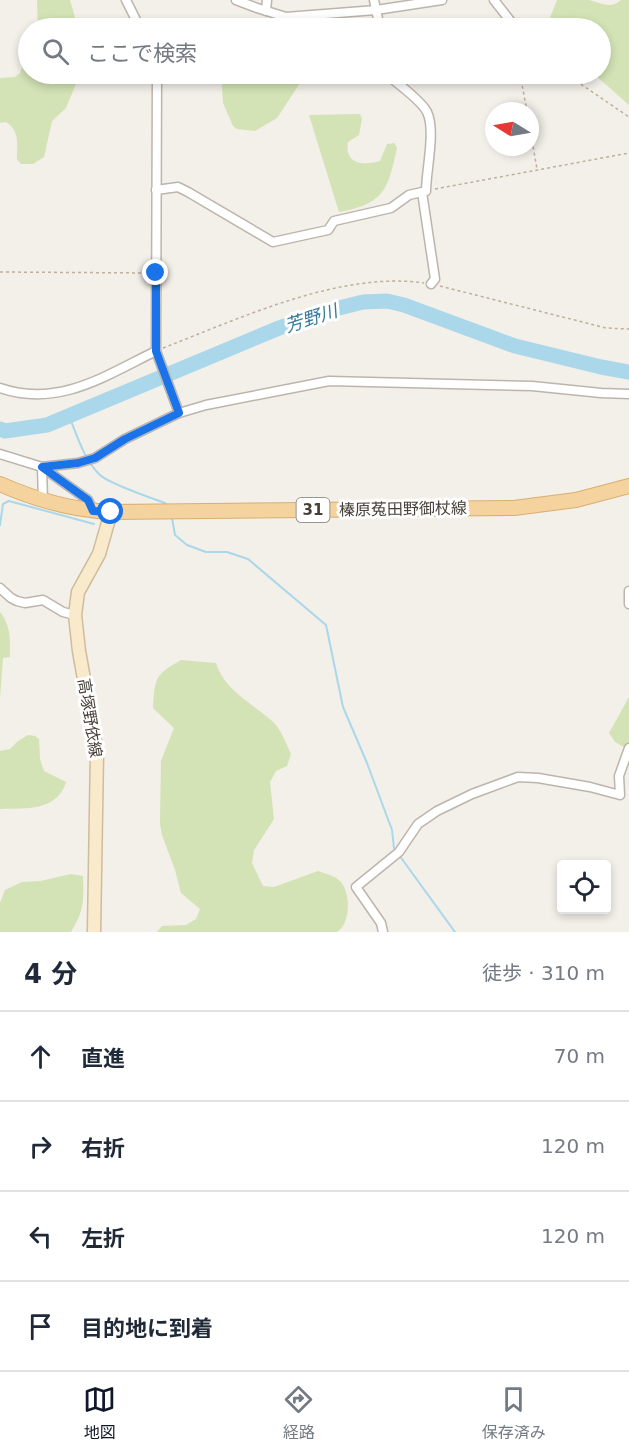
<!DOCTYPE html>
<html lang="ja">
<meta charset="utf-8">
<style>
body{margin:0;font-family:"DejaVu Sans","Noto Sans JP",sans-serif;background:#f6f6f7;color:#1f2937}
.controls{position:absolute;right:18px;bottom:18px;display:grid;overflow:hidden;border-radius:6px;box-shadow:0 3px 9px #0003}
.controls button{width:54px;height:54px;display:grid;place-items:center;padding:0;border:0;border-bottom:2px solid #e0e1e3;background:#fff;color:#1f2937;font:30px sans-serif}
.compass{position:absolute;left:485px;top:102px;width:54px;height:54px;border-radius:50%;background:#fff;box-shadow:0 3px 9px #0003;rotate:281deg}
.stop{position:absolute;width:18px;height:18px;margin:-14px;border:4px solid #1a73e8;border-radius:50%;background:#fff}
.stop.end{background:#1a73e8;border-color:#fff;box-shadow:0 2px 6px #0008}
.list{margin:0;padding:0;list-style:none}
h2{display:flex;justify-content:space-between;align-items:center;height:78px;margin:0;padding:0 24px;font-size:26px}
h2 small{font-size:20px;font-weight:400;color:#747a83}
.list li{display:grid;grid-template-columns:39px 1fr auto;gap:18px;align-items:center;box-sizing:border-box;height:90px;padding:0 24px;border-top:2px solid #e0e1e3}
.list b{display:block;font-size:22px;white-space:nowrap}
.list em{font-size:20px;font-style:normal;color:#747a83}
.icon{flex:none;width:33px;height:33px;fill:none;stroke:currentColor;stroke-width:2;stroke-linecap:round;stroke-linejoin:round}
.map{position:relative;flex:none;width:629px;height:932px;overflow:hidden}
.search{position:absolute;background:#fff;box-shadow:0 3px 9px #0003;left:18px;right:18px;top:18px;height:66px;display:flex;align-items:center;gap:15px;box-sizing:border-box;padding:0 21px;border-radius:33px;color:#747a83;font-size:22px}
.sheet{height:438px;background:#fff}
nav{display:flex;justify-content:space-around;align-items:center;box-sizing:border-box;height:84px;border-top:2px solid #e0e1e3;background:#fff;font-size:16px;color:#747a83}
nav a{display:grid;justify-items:center;gap:3px}
nav .on{color:#111827}
.map>svg:first-child{display:block}
.green{fill:#d3e3b5}
.lines{fill:none;stroke-linecap:round;stroke-linejoin:round}
.stream{stroke:#aad7ea;stroke-width:2}
.river{stroke:#aad7ea;stroke-width:15}
.minor-casing{stroke:#bdb5ac;stroke-width:11}
.secondary-casing{stroke:#cebc9c;stroke-width:15}
.primary-casing{stroke:#d9ae70;stroke-width:16}
.path{stroke:#beaf9e;stroke-width:1.5;stroke-dasharray:3 3;stroke-linecap:butt}
.minor{stroke:#fff;stroke-width:8}
.secondary{stroke:#faeacc;stroke-width:12}
.primary{stroke:#f5d39f;stroke-width:14}
.route{stroke:#1a73e8;stroke-width:8}
.labels{text-anchor:middle;dominant-baseline:central;stroke-width:6;stroke-linejoin:round;paint-order:stroke}
.shield{fill:#fff;stroke:#7e7974;stroke-width:1.5}
.shield-label{font-size:15px;font-weight:bold;fill:#463f38}
.street-label{font-size:16px;fill:#463f38;stroke:#fff}
.water-label{font-size:18px;font-style:italic;fill:#367a99;stroke:#fff}
</style>
<div class="map">
<svg width="629" height="932" viewBox="0 0 629 932">
<rect width="100%" height="100%" fill="#f3efe9"/>
<g class="green">
<polygon points="37,0 70,0 78,28 38,28"/>
<path d="M557,0c10,0 21,0 31,0 11,2 23,10 33,0h8v105l-35,-31h6v-46h-54z"/>
<polygon points="236,18 271,25 327,22 325,28 231,28"/>
<path d="M28,51v23h52l-14,34 -14,13 -8,36 -11,7h-12l-4,-5c0,-15 3,-28 -11,-37l-6,1v-45l15,-1 5,-4z"/>
<polygon points="221,74 306,74 277,118 255,131 237,129 233,126 223,103"/>
<path d="M360,114l2,5 -3,16 -11,7c-4,22 15,24 32,19l7,-17 7,-1 3,5c-9,42 -13,56 -58,64l-30,-97z"/>
<path d="M0,612c11,14 10,27 10,45l-7,1 -3,41z"/>
<path d="M181,660l35,3c8,27 36,40 56,58 9,7 14,23 19,33l-4,12 -11,5 -6,11 4,37 -20,31 -2,13 11,23 11,1 44,-16c6,2 17,5 22,10 11,11 11,43 -3,51h-180l5,-6 24,-1 10,-6 4,-10 -19,-16 -6,-23 -13,-35 -2,-11 1,-63 13,-33 -21,-20c2,-31 2,-33 28,-48z"/>
<polygon points="629,697 629,750 615,742 609,733"/>
<path d="M28,735l7,1 4,3 1,20 4,12 22,11c-9,30 -41,26 -66,27v-58l10,-2 8,-8z"/>
<path d="M71,874l12,2c1,26 1,34 -12,56h-71v-29l5,-13 17,-8 18,-1z"/>
</g>
<g class="lines">
<g class="stream">
<path d="M69,416c8,19 15,44 31,59 10,9 51,23 65,28l2,4"/>
<polyline points="172,518 175,535 187,545 206,552 227,552 248,559 326,625 343,707 367,763 392,830 394,848 455,932"/>
<polyline points="0,525 3,504 9,501 94,524"/>
</g>
<polyline class="river" points="0,429 5,431 47,425 279,328 323,312 363,302 387,301 404,305 515,346 601,367 629,372"/>
<defs>
<g id="minor">
<polyline points="126,0 140,28"/>
<polyline points="236,0 257,8 286,17 376,10 442,0"/>
<polyline points="374,0 380,28"/>
<polyline points="494,0 512,23"/>
<polyline points="266,11 267,0"/>
<polyline points="157,74 156,351 179,413"/>
<path d="M386,74c10,8 36,27 41,38 9,18 -1,59 -1,79"/>
<polyline points="156,190 178,187 188,192 273,242 328,230 334,221 391,208 409,195 422,192 435,279 431,284"/>
<path d="M0,388c58,20 105,-12 156,-37"/>
<polyline points="0,454 42,467 78,463 95,458 125,439 179,413 206,405 329,381 532,386 601,393 629,394"/>
<polyline points="42,467 88,500 93,511"/>
<polyline points="42,467 43,501"/>
<polyline points="0,588 11,598 17,601 25,603 43,600 63,612 75,615"/>
<polyline points="629,591 629,604"/>
<polyline points="383,932 381,923 356,887 399,852 418,824 437,811 472,794 518,777 538,778 590,787 620,795 619,776 629,748"/>
</g>
<polyline id="secondary" points="94,932 97,752 79,651 75,615 78,592 99,554 111,512"/>
<path id="primary" d="M0,484c36,16 71,26 111,28l403,-4 62,-8 53,-14"/>
</defs>
<use href="#minor" class="minor-casing"/>
<use href="#secondary" class="secondary-casing"/>
<use href="#primary" class="primary-casing"/>
<g class="path">
<polyline points="520,74 527,111"/>
<polyline points="566,74 629,117"/>
<polyline points="530,129 537,169"/>
<polyline points="435,189 629,153"/>
<polyline points="0,272 149,273"/>
<polyline points="440,286 606,328 629,329"/>
<path d="M163,348c78,-30 177,-77 261,-65"/>
</g>
<use href="#minor" class="minor"/>
<use href="#secondary" class="secondary"/>
<use href="#primary" class="primary"/>
</g>
<g class="lines">
<polyline class="route" points="111,512 93,511 88,500 42,467 78,463 95,458 125,439 179,413 156,351 156,273"/>
</g>
<g class="labels">
<rect class="shield" x="296.5" y="498" width="33" height="24" rx="4.5"/>
<g class="shield-label">
<text x="313" y="510">31</text>
</g>
<g class="street-label">
<text transform="translate(403 509) rotate(-1)">榛原菟田野御杖線</text>
<text transform="translate(90 718) rotate(81)">高塚野依線</text>
</g>
<g class="water-label">
<text transform="translate(311 318) rotate(-18)">芳野川</text>
</g>
</g>
</svg>
<div class="controls">
<button><svg class="icon" aria-label="locate" viewBox="0 0 24 24"><circle cx="12" cy="12" r="6"/><path d="M12 2v4M12 18v4M2 12h4M18 12h4"/></svg></button>
</div>
<svg class="compass" viewBox="-18 -18 36 36"><path d="M0-13l5 13h-10z" fill="#e53935"/><path d="M0 13l5-13h-10z" fill="#747a83"/></svg>
<div class="stop" style="left:111px;top:512px"></div>
<div class="stop end" style="left:156px;top:273px"></div>
<div class="search"><svg class="icon" aria-label="search" viewBox="0 0 24 24"><circle cx="10" cy="10" r="6"/><path d="M15 15l6 6"/></svg>ここで検索</div>
</div>
<section class="sheet">
<h2>4 分<small>徒歩 · 310 m</small></h2>
<ul class="list">
<li><svg class="icon" aria-label="ahead" viewBox="0 0 24 24"><path d="M12 20V5M6 11l6-6 6 6"/></svg><div><b>直進</b></div><em>70 m</em></li>
<li><svg class="icon" aria-label="right" viewBox="0 0 24 24"><path d="M7 20v-9h11M14 6l5 5-5 5"/></svg><div><b>右折</b></div><em>120 m</em></li>
<li><svg class="icon" aria-label="left" viewBox="0 0 24 24"><path d="M17 20v-9H6M10 6l-5 5 5 5"/></svg><div><b>左折</b></div><em>120 m</em></li>
<li><svg class="icon" aria-label="arrive" viewBox="0 0 24 24"><path d="M6 21V4h12l-3 4 3 4H6"/></svg><div><b>目的地に到着</b></div></li>
</ul>
</section>
<nav>
<a class="on"><svg class="icon" aria-label="map" viewBox="0 0 24 24"><path d="M3 6l6-2 6 2 6-2v14l-6 2-6-2-6 2zM9 4v14M15 6v14"/></svg>地図</a>
<a><svg class="icon" aria-label="directions" viewBox="0 0 24 24"><path d="M12 3l9 9-9 9-9-9zM9 14v-3h6M13 9l2 2-2 2"/></svg>経路</a>
<a><svg class="icon" aria-label="saved" viewBox="0 0 24 24"><path d="M7 4h10v16l-5-4-5 4z"/></svg>保存済み</a>
</nav>
